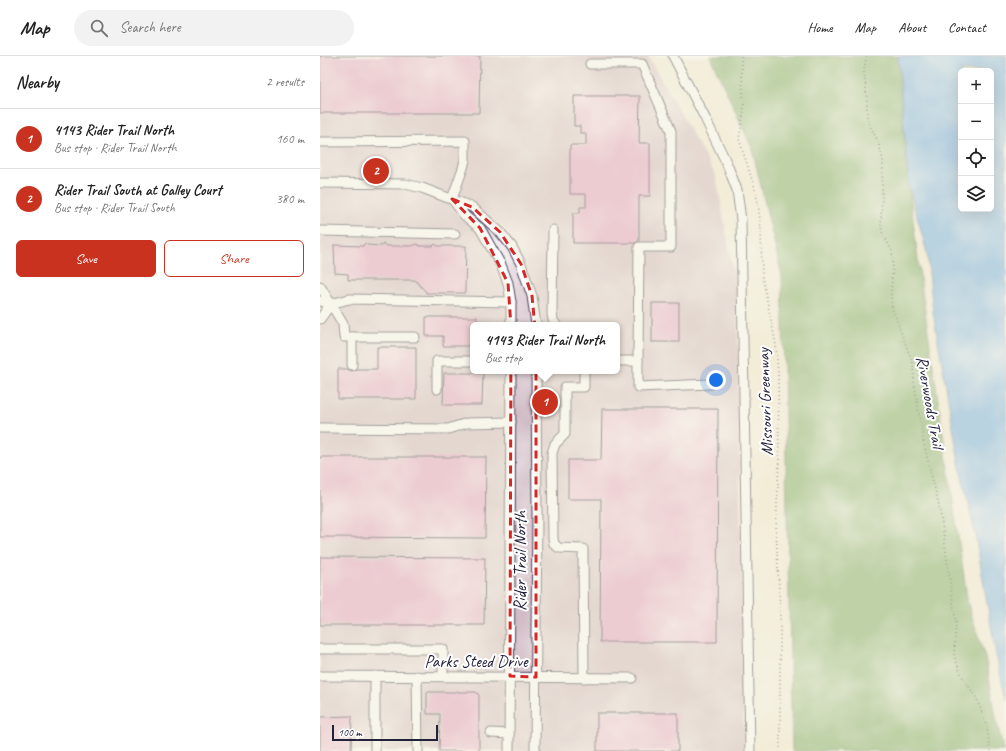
<!DOCTYPE html>
<meta charset="utf-8">
<style>
body{margin:0;font-family:Caveat,sans-serif;background:#f2f2f2;color:#222}
.controls{position:absolute;right:12px;top:12px;display:grid;overflow:hidden;border-radius:6px;box-shadow:0 4px 16px #0002}
.controls button{width:36px;height:36px;display:grid;place-items:center;padding:0;border:0;border-bottom:1px solid #e0e0e0;background:#fff;color:#222;font:20px sans-serif}
.scale{position:absolute;left:12px;bottom:10px;width:106px;box-sizing:border-box;padding-left:4px;border:2px solid #22223b;border-top:0;font-size:11px;line-height:14px;white-space:nowrap;color:#22223b;-webkit-text-stroke:3px #fff;paint-order:stroke}
.you{position:absolute;left:396px;top:324px;width:14px;height:14px;margin:-10px;border:3px solid #fff;border-radius:50%;background:#1a73e8;box-shadow:0 0 0 6px #1a73e833}
.badge{display:grid;place-items:center;width:26px;height:26px;border-radius:50%;background:#c8321e;color:#fff;font-size:13px;font-weight:700}
.pin{position:absolute;translate:-50% -50%;border:2px solid #fff;box-shadow:0 1px 4px #0006}
.popup{position:absolute;left:150px;top:266px;width:150px;height:52px;box-sizing:border-box;display:grid;place-content:center;border-radius:6px;background:#fff;filter:drop-shadow(0 1px 3px #0005);font-size:13px;white-space:nowrap;color:#767676}
.popup b{font-size:15px;color:#222}
.popup::after{content:'';position:absolute;left:50%;top:100%;margin-left:-8px;border:8px solid transparent;border-top-color:#fff}
.list{margin:0;padding:0;list-style:none}
h2{display:flex;justify-content:space-between;align-items:center;height:52px;margin:0;padding:0 16px;font-size:17px}
h2 small{font-size:13px;font-weight:400;color:#767676}
.list li{display:grid;grid-template-columns:26px 1fr auto;gap:12px;align-items:center;box-sizing:border-box;height:60px;padding:0 16px;border-top:1px solid #e0e0e0}
.list b{display:block;font-size:15px;white-space:nowrap}
.list p{margin:0;font-size:13px;white-space:nowrap;color:#767676}
.list em{font-size:13px;font-style:normal;color:#767676}
.actions{display:flex;gap:8px;padding:12px 16px}
.actions a{flex:1;padding:9px 0;border:1px solid #c8321e;border-radius:6px;text-align:center;font-size:14px;color:#c8321e}
.actions .main{background:#c8321e;color:#fff}
.icon{flex:none;width:22px;height:22px;fill:none;stroke:currentColor;stroke-width:2;stroke-linecap:round;stroke-linejoin:round}
.map{position:relative;flex:none;width:686px;height:695px;overflow:hidden}
header{display:flex;align-items:center;gap:24px;box-sizing:border-box;height:56px;padding:0 20px;background:#fff;border-bottom:1px solid #e0e0e0}
header strong{font-size:19px}
nav{display:flex;gap:22px;margin-inline-start:auto;font-size:14px}
.search{width:280px;height:36px;background:#f2f2f2;display:flex;align-items:center;gap:10px;box-sizing:border-box;padding:0 14px;border-radius:22px;color:#767676;font-size:15px}
main{display:flex}
aside{flex:1;background:#fff}
.map>svg:first-child{display:block}
.industrial{fill:#d2bdc6;fill-rule:evenodd}
.forest{fill:#80b06a;stroke:#516952}
.water{fill:#77b4e9;stroke:#4c6b92;fill-rule:evenodd}
.building{fill:#e4a3c8}
.lines{fill:none;stroke-linecap:round;stroke-linejoin:round}
.minor-casing{stroke:#414053;stroke-width:11}
.path{stroke:#414053;stroke-width:1.5;stroke-dasharray:1 3;stroke-linecap:butt}
.minor{stroke:#fff;stroke-width:9}
.marked{fill:none;stroke:#d62828;stroke-width:3;stroke-dasharray:8 5;stroke-linejoin:round}
.labels{text-anchor:middle;dominant-baseline:central;stroke-width:4;stroke-linejoin:round;paint-order:stroke}
.street-label{font-size:17px;fill:#22223b;stroke:#fff}
</style>
<header>
<strong>Map</strong>
<div class="search"><svg class="icon" aria-label="search" viewBox="0 0 24 24"><circle cx="10" cy="10" r="6"/><path d="M15 15l6 6"/></svg>Search here</div>
<nav><a>Home</a><a>Map</a><a>About</a><a>Contact</a></nav>
</header>
<main>
<aside>
<h2>Nearby<small>2 results</small></h2>
<ul class="list">
<li><span class="badge">1</span><div><b>4143 Rider Trail North</b><p>Bus stop · Rider Trail North</p></div><em>160 m</em></li>
<li><span class="badge">2</span><div><b>Rider Trail South at Galley Court</b><p>Bus stop · Rider Trail South</p></div><em>380 m</em></li>
</ul>
<div class="actions"><a class="main">Save</a><a>Share</a></div>
</aside>
<div class="map">
<svg width="686" height="695" viewBox="0 0 686 695">
<rect width="100%" height="100%" fill="#fff"/>
<filter id="ink" filterUnits="userSpaceOnUse"><feTurbulence type="fractalNoise" baseFrequency=".025" numOctaves="2"/><feDisplacementMap in="SourceGraphic" scale="8" xChannelSelector="R" yChannelSelector="G"/><feConvolveMatrix kernelMatrix="1 2 1 2 8 2 1 2 1" color-interpolation-filters="sRGB"/></filter>
<filter id="wash" filterUnits="userSpaceOnUse"><feTurbulence type="fractalNoise" baseFrequency=".012" numOctaves="4" result="noise"/><feDisplacementMap in="SourceGraphic" scale="16" xChannelSelector="R" yChannelSelector="G"/><feGaussianBlur stdDeviation="0.9" result="paint"/><feColorMatrix in="noise" values="0 0 0 0 0 0 0 0 0 0 0 0 0 0 0 0 0 1.4 0 .05"/><feComposite in="paint" operator="in"/></filter>
<g filter="url(#wash)">
<rect width="100%" height="100%" fill="#f3edd8"/>
<path class="industrial" d="M0,0h328l68,120 21,115 7,460h-424zM153,269h144v46h-144z"/>
<polygon class="forest" points="390,0 578,0 589,131 601,228 648,548 666,605 677,667 684,695 472,695 462,220 432,92"/>
<path class="water" d="M578,0h108v643l-10,-44 -21,-122 -15,-65 -27,-156 -6,-59 -18,-66zM641,15h30v138h-30z"/>
<g id="blocks">
<g class="building">
<polygon points="0,0 160,0 159,57 0,57"/>
<polygon points="254,40 320,40 319,87 330,87 330,140 319,140 319,185 315,187 253,187 253,157 260,157 260,151 266,151 266,138 250,138 250,89 266,89 266,77 260,77 260,70 254,70"/>
<polygon points="45,187 47,189 62,190 63,187 67,190 92,190 97,188 100,190 113,190 115,188 118,190 146,190 145,237 106,237 106,236 95,224 28,224 28,218 15,217 14,189 43,190"/>
<rect x="332" y="247" width="27" height="39"/>
<polygon points="106,261 157,261 157,269 153,269 153,290 123,290 123,280 106,280"/>
<polygon points="57,291 96,291 96,343 18,343 18,313 27,313 32,315 37,313 57,313"/>
<polygon points="124,317 163,317 162,349 123,349"/>
<polygon points="282,353 398,353 397,586 280,586 281,443 248,443 248,404 281,404"/>
<polygon points="0,401 166,401 165,482 0,481"/>
<polygon points="0,501 165,502 164,569 0,569"/>
<polygon points="107,636 156,636 159,639 159,695 119,695 120,658 107,658"/>
<rect x="277" y="657" width="81" height="38"/>
<polygon points="32,660 31,695 0,695 0,661"/>
</g>
</g>
</g>
<g filter="url(#ink)">
<use href="#blocks" fill-opacity="0" stroke="#414053" stroke-width="1"/>
<g class="lines">
<defs>
<g id="minor">
<polyline points="353,0 385,62 407,108 417,134 421,164 430,695"/>
<polyline points="270,8 322,8 351,75 351,191 319,191 318,305"/>
<polyline points="0,86 145,85 145,104 143,112 132,143"/>
<polyline points="0,127 85,128 102,132 152,151 180,176 192,191 201,208 212,240 216,269"/>
<polyline points="133,144 145,160 160,172 181,209 188,227 191,246 191,269"/>
<polyline points="233,174 232,258 233,264 236,269"/>
<polyline points="0,175 135,178"/>
<polyline points="0,230 23,268 24,281 95,281"/>
<polyline points="0,245 11,248 29,243 191,246"/>
<polyline points="0,263 11,248"/>
<polyline points="32,281 32,309"/>
<polyline points="297,305 318,305 318,331 391,328"/>
<polyline points="117,333 117,305 153,305"/>
<polyline points="0,372 128,373 147,367 191,366"/>
<polyline points="0,593 123,593 123,620"/>
<polyline points="0,620 312,622"/>
<polyline points="97,620 98,695"/>
<polyline points="264,622 263,493 239,492 234,488 233,482 232,397 235,388 245,378 245,331 264,331 264,315"/>
<polyline points="171,677 189,678"/>
<polyline points="55,695 55,620"/>
<polyline points="189,695 191,315"/>
<polyline points="215,695 217,459 216,315"/>
</g>
</defs>
<use href="#minor" class="minor-casing"/>
<g class="path">
<polyline points="421,0 424,54 419,83 434,130 438,147 441,173 442,220 456,289 458,318 459,405 456,473 460,555 460,695"/>
<polyline points="546,0 544,15 547,43 547,60 548,66 558,85 563,104 561,169 562,176 572,195 573,208 571,238 572,252 593,308 594,324 603,384 620,454 636,567 634,598 636,605 642,620 657,643 667,671 670,695"/>
</g>
<use href="#minor" class="minor"/>
</g>
</g>
<path d="M0 0H686V695H0ZM132,143l20,8 28,25 21,32 11,32 4,43v338l-26,-1 1,-349 -3,-44 -28,-55z" fill="#f3edd8" fill-opacity=".55" fill-rule="evenodd"/>
<path class="marked" d="M132,143l20,8 28,25 21,32 11,32 4,43v338l-26,-1 1,-349 -3,-44 -28,-55z"/>
<g class="labels">
<g class="street-label">
<text transform="translate(445 346) rotate(-92)">Missouri Greenway</text>
<text transform="translate(610 346) rotate(80)">Riverwoods Trail</text>
<text transform="translate(200 505) rotate(-90)">Rider Trail North</text>
<text x="156" y="605">Parks Steed Drive</text>
</g>
</g>
</svg>
<div class="controls">
<button>+</button>
<button>−</button>
<button><svg class="icon" aria-label="locate" viewBox="0 0 24 24"><circle cx="12" cy="12" r="6"/><path d="M12 2v4M12 18v4M2 12h4M18 12h4"/></svg></button>
<button><svg class="icon" aria-label="layers" viewBox="0 0 24 24"><path d="M12 4l9 5-9 5-9-5zM3 14l9 5 9-5"/></svg></button>
</div>
<div class="scale">100 m</div>
<div class="you"></div>
<div class="pin badge" style="left:225px;top:346px">1</div>
<div class="popup"><b>4143 Rider Trail North</b>Bus stop</div>
<div class="pin badge" style="left:56px;top:115px">2</div>
</div>
</main>
